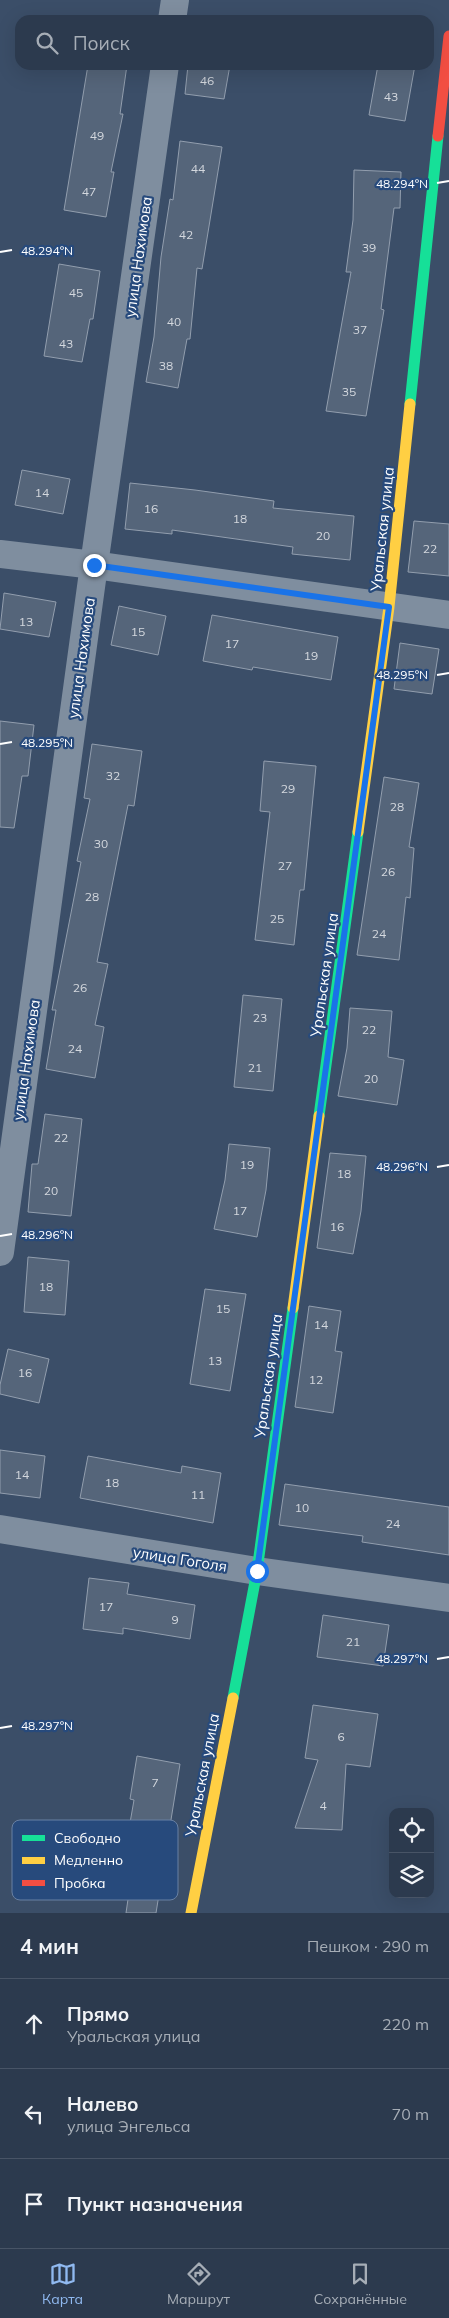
<!DOCTYPE html>
<html lang="ru">
<meta charset="utf-8">
<style>
body{margin:0;font-family:Mulish,sans-serif;background:#384558;color:#f1f3f6}
.controls{position:absolute;right:15px;bottom:15px;display:grid;overflow:hidden;border-radius:10px;box-shadow:0 5px 20px #0002}
.controls button{width:45px;height:45px;display:grid;place-items:center;padding:0;border:0;border-bottom:1px solid #485466;background:#2c3a4e;color:#f1f3f6;font:25px sans-serif}
.stop{position:absolute;width:15px;height:15px;margin:-11px;border:4px solid #1a73e8;border-radius:50%;background:#fff}
.stop.end{background:#1a73e8;border-color:#fff;box-shadow:0 1px 5px #0008}
.list{margin:0;padding:0;list-style:none}
h2{display:flex;justify-content:space-between;align-items:center;height:65px;margin:0;padding:0 20px;font-size:21px}
h2 small{font-size:16px;font-weight:400;color:#a6adb6}
.list li{display:grid;grid-template-columns:32px 1fr auto;gap:15px;align-items:center;box-sizing:border-box;height:90px;padding:0 20px;border-top:1px solid #485466}
.list b{display:block;font-size:19px;white-space:nowrap}
.list p{margin:0;font-size:16px;white-space:nowrap;color:#a6adb6}
.list em{font-size:16px;font-style:normal;color:#a6adb6}
.icon{flex:none;width:28px;height:28px;fill:none;stroke:currentColor;stroke-width:2;stroke-linecap:round;stroke-linejoin:round}
.map{position:relative;flex:none;width:449px;height:1913px;overflow:hidden}
.search{position:absolute;background:#2c3a4e;box-shadow:0 5px 20px #0002;left:15px;right:15px;top:15px;height:55px;display:flex;align-items:center;gap:12px;box-sizing:border-box;padding:0 18px;border-radius:15px;color:#a6adb6;font-size:19px}
.sheet{height:335px;background:#2c3a4e}
nav{display:flex;justify-content:space-around;align-items:center;box-sizing:border-box;height:70px;border-top:1px solid #485466;background:#2c3a4e;font-size:14px;color:#a6adb6}
nav a{display:grid;justify-items:center;gap:2px}
nav .on{color:#90b9f0}
.map>svg:first-child{display:block}
.building{fill:#55657a;stroke:#929eae}
.lines{fill:none;stroke-linecap:round;stroke-linejoin:round}
.street{stroke:#7f8e9f;stroke-width:28}
.fast{stroke:#16e098;stroke-width:11}
.slow{stroke:#ffcf43;stroke-width:11}
.jam{stroke:#f24e42;stroke-width:11}
.route{stroke:#1a73e8;stroke-width:6}
.ticks{fill:none;stroke:#fff;stroke-width:2}
.labels{text-anchor:middle;dominant-baseline:central;stroke-width:4.5;stroke-linejoin:round;paint-order:stroke}
.number-label{font-size:12px;fill:#d4d8de}
.street-label{font-size:15px;fill:#fff;stroke:#274a7c}
.key{fill:#274a7c;stroke:#6880a3;stroke-width:1}
.key-label{font-size:14px;fill:#fff}
.ticks-label{font-size:12px;text-anchor:middle;fill:#fff;stroke:#274a7c;stroke-width:4.5;stroke-linejoin:round;paint-order:stroke}
</style>
<div class="map">
<svg width="449" height="1913" viewBox="0 0 449 1913">
<rect width="100%" height="100%" fill="#3b4e68"/>
<g class="building">
<polygon points="88,65 127,65 120,114 123,114 111,172 114,172 106,217 64,210"/>
<polygon points="188,65 230,65 224,99 185,94"/>
<polygon points="378,65 415,65 405,121 369,115"/>
<polygon points="180,141 222,147 202,269 197,268 190,339 187,339 178,388 146,382 154,337 161,257 170,199 173,200"/>
<polygon points="354,170 401,172 400,208 394,208 381,309 384,310 366,416 326,411 351,272 346,272 353,220"/>
<polygon points="59,264 100,271 93,319 90,319 82,362 44,356"/>
<polygon points="22,470 70,479 63,514 15,505"/>
<polygon points="130,483 195,490 274,501 273,508 354,516 350,560 292,554 293,547 172,530 172,534 125,529"/>
<polygon points="414,521 449,524 449,576 408,572"/>
<polygon points="4,593 56,602 49,637 0,629"/>
<polygon points="119,606 166,616 158,655 111,645"/>
<polygon points="212,615 338,637 331,680 253,667 252,670 203,661"/>
<polygon points="400,643 439,649 432,694 394,689"/>
<polygon points="0,721 34,725 28,776 22,776 14,828 0,827"/>
<polygon points="92,744 142,751 134,806 128,805 97,962 108,964 95,1025 104,1027 95,1078 46,1069 56,1010 52,1010 81,862 77,861 90,799 84,798"/>
<polygon points="264,761 316,766 304,890 300,890 294,945 255,940 270,812 260,811"/>
<polygon points="384,777 419,783 409,847 414,848 410,898 406,897 399,960 357,955"/>
<polygon points="243,995 282,999 273,1091 234,1087"/>
<polygon points="350,1008 392,1011 388,1057 404,1060 397,1105 338,1096 347,1048"/>
<polygon points="45,1114 82,1119 71,1216 28,1212 32,1164 38,1164"/>
<polygon points="229,1144 270,1148 266,1190 257,1237 214,1229 225,1180"/>
<polygon points="330,1153 366,1156 361,1211 353,1254 317,1248"/>
<polygon points="28,1257 69,1261 65,1315 24,1312"/>
<polygon points="205,1289 246,1294 230,1391 190,1384"/>
<polygon points="309,1306 341,1311 335,1351 342,1352 333,1413 295,1407"/>
<polygon points="8,1349 49,1359 39,1403 0,1394 0,1385"/>
<polygon points="0,1450 45,1456 40,1498 0,1493"/>
<polygon points="88,1456 181,1473 182,1466 221,1473 213,1523 80,1498"/>
<polygon points="285,1484 449,1507 449,1555 362,1542 363,1536 279,1525"/>
<polygon points="89,1578 129,1583 127,1594 195,1605 190,1639 123,1628 123,1634 83,1629"/>
<polygon points="323,1615 389,1625 383,1666 317,1657"/>
<polygon points="313,1705 378,1714 370,1767 346,1764 342,1830 295,1828 318,1760 305,1758"/>
<polygon points="137,1756 180,1764 156,1913 126,1913 133,1865 123,1863 134,1800 130,1799"/>
</g>
<g class="lines">
<g class="street">
<polyline points="172,20 175,0"/>
<polyline points="0,554 94,565 449,615"/>
<polyline points="0,1252 94,565 165,65"/>
<polyline points="0,1529 257,1571 449,1598"/>
</g>
<g class="fast">
<polyline points="410,404 438,136"/>
<polyline points="319,1116 358,832"/>
<polyline points="233,1698 257,1571 293,1308"/>
</g>
<g class="slow">
<polyline points="358,832 389,607 410,404"/>
<polyline points="293,1308 319,1116"/>
<polyline points="191,1913 233,1698"/>
</g>
<polyline class="jam" points="438,136 449,36"/>
</g>
<g class="lines">
<polyline class="route" points="94,565 389,607 257,1571"/>
</g>
<path class="ticks" d="M437,183l12,-2M0,252l12,-2M437,675l12,-2M0,744l12,-2M437,1167l12,-2M0,1236l12,-2M437,1659l12,-2M0,1728l12,-2"/>
<g class="labels">
<g class="number-label">
<text x="207" y="80">46</text>
<text x="391" y="96">43</text>
<text x="97" y="135">49</text>
<text x="198" y="168">44</text>
<text x="89" y="191">47</text>
<text x="186" y="234">42</text>
<text x="369" y="247">39</text>
<text x="76" y="292">45</text>
<text x="174" y="321">40</text>
<text x="360" y="329">37</text>
<text x="66" y="343">43</text>
<text x="166" y="365">38</text>
<text x="349" y="391">35</text>
<text x="42" y="492">14</text>
<text x="151" y="508">16</text>
<text x="240" y="518">18</text>
<text x="323" y="535">20</text>
<text x="430" y="548">22</text>
<text x="26" y="621">13</text>
<text x="138" y="631">15</text>
<text x="232" y="643">17</text>
<text x="311" y="655">19</text>
<text x="113" y="775">32</text>
<text x="288" y="788">29</text>
<text x="397" y="806">28</text>
<text x="101" y="843">30</text>
<text x="285" y="865">27</text>
<text x="388" y="871">26</text>
<text x="92" y="896">28</text>
<text x="277" y="918">25</text>
<text x="379" y="933">24</text>
<text x="80" y="987">26</text>
<text x="260" y="1017">23</text>
<text x="369" y="1029">22</text>
<text x="75" y="1048">24</text>
<text x="255" y="1067">21</text>
<text x="371" y="1078">20</text>
<text x="61" y="1137">22</text>
<text x="247" y="1164">19</text>
<text x="344" y="1173">18</text>
<text x="51" y="1190">20</text>
<text x="240" y="1210">17</text>
<text x="337" y="1226">16</text>
<text x="46" y="1286">18</text>
<text x="223" y="1308">15</text>
<text x="321" y="1324">14</text>
<text x="215" y="1360">13</text>
<text x="25" y="1372">16</text>
<text x="316" y="1379">12</text>
<text x="22" y="1474">14</text>
<text x="112" y="1482">18</text>
<text x="198" y="1494">11</text>
<text x="302" y="1507">10</text>
<text x="393" y="1523">24</text>
<text x="106" y="1606">17</text>
<text x="175" y="1619">9</text>
<text x="353" y="1641">21</text>
<text x="341" y="1736">6</text>
<text x="155" y="1782">7</text>
<text x="323" y="1805">4</text>
</g>
<g class="street-label">
<text transform="translate(138 257) rotate(-82)">улица Нахимова</text>
<text transform="translate(382 529) rotate(-84)">Уральская улица</text>
<text transform="translate(81 658) rotate(-82)">улица Нахимова</text>
<text transform="translate(324 975) rotate(-82)">Уральская улица</text>
<text transform="translate(26 1060) rotate(-82)">улица Нахимова</text>
<text transform="translate(268 1376) rotate(-82)">Уральская улица</text>
<text transform="translate(180 1559) rotate(9)">улица Гоголя</text>
<text transform="translate(202 1775) rotate(-79)">Уральская улица</text>
</g>
</g>
<rect x="12" y="1820" width="166" height="80" rx="8" class="key"/>
<rect x="22" y="1835" width="23" height="6" fill="#16e098"/>
<rect x="22" y="1857" width="23" height="7" fill="#ffcf43"/>
<rect x="22" y="1880" width="23" height="6" fill="#f24e42"/>
<g class="key-label">
<text x="54" y="1843">Свободно</text>
<text x="54" y="1865">Медленно</text>
<text x="54" y="1888">Пробка</text>
</g>
<g class="ticks-label">
<text x="402" y="188">48.294°N</text>
<text x="47" y="255">48.294°N</text>
<text x="402" y="679">48.295°N</text>
<text x="47" y="747">48.295°N</text>
<text x="402" y="1171">48.296°N</text>
<text x="47" y="1239">48.296°N</text>
<text x="402" y="1663">48.297°N</text>
<text x="47" y="1730">48.297°N</text>
</g>
</svg>
<div class="controls">
<button><svg class="icon" aria-label="locate" viewBox="0 0 24 24"><circle cx="12" cy="12" r="6"/><path d="M12 2v4M12 18v4M2 12h4M18 12h4"/></svg></button>
<button><svg class="icon" aria-label="layers" viewBox="0 0 24 24"><path d="M12 4l9 5-9 5-9-5zM3 14l9 5 9-5"/></svg></button>
</div>
<div class="stop" style="left:257px;top:1571px"></div>
<div class="stop end" style="left:94px;top:565px"></div>
<div class="search"><svg class="icon" aria-label="search" viewBox="0 0 24 24"><circle cx="10" cy="10" r="6"/><path d="M15 15l6 6"/></svg>Поиск</div>
</div>
<section class="sheet">
<h2>4 мин<small>Пешком · 290 m</small></h2>
<ul class="list">
<li><svg class="icon" aria-label="ahead" viewBox="0 0 24 24"><path d="M12 20V5M6 11l6-6 6 6"/></svg><div><b>Прямо</b><p>Уральская улица</p></div><em>220 m</em></li>
<li><svg class="icon" aria-label="left" viewBox="0 0 24 24"><path d="M17 20v-9H6M10 6l-5 5 5 5"/></svg><div><b>Налево</b><p>улица Энгельса</p></div><em>70 m</em></li>
<li><svg class="icon" aria-label="arrive" viewBox="0 0 24 24"><path d="M6 21V4h12l-3 4 3 4H6"/></svg><div><b>Пункт назначения</b></div></li>
</ul>
</section>
<nav>
<a class="on"><svg class="icon" aria-label="map" viewBox="0 0 24 24"><path d="M3 6l6-2 6 2 6-2v14l-6 2-6-2-6 2zM9 4v14M15 6v14"/></svg>Карта</a>
<a><svg class="icon" aria-label="directions" viewBox="0 0 24 24"><path d="M12 3l9 9-9 9-9-9zM9 14v-3h6M13 9l2 2-2 2"/></svg>Маршрут</a>
<a><svg class="icon" aria-label="saved" viewBox="0 0 24 24"><path d="M7 4h10v16l-5-4-5 4z"/></svg>Сохранённые</a>
</nav>
